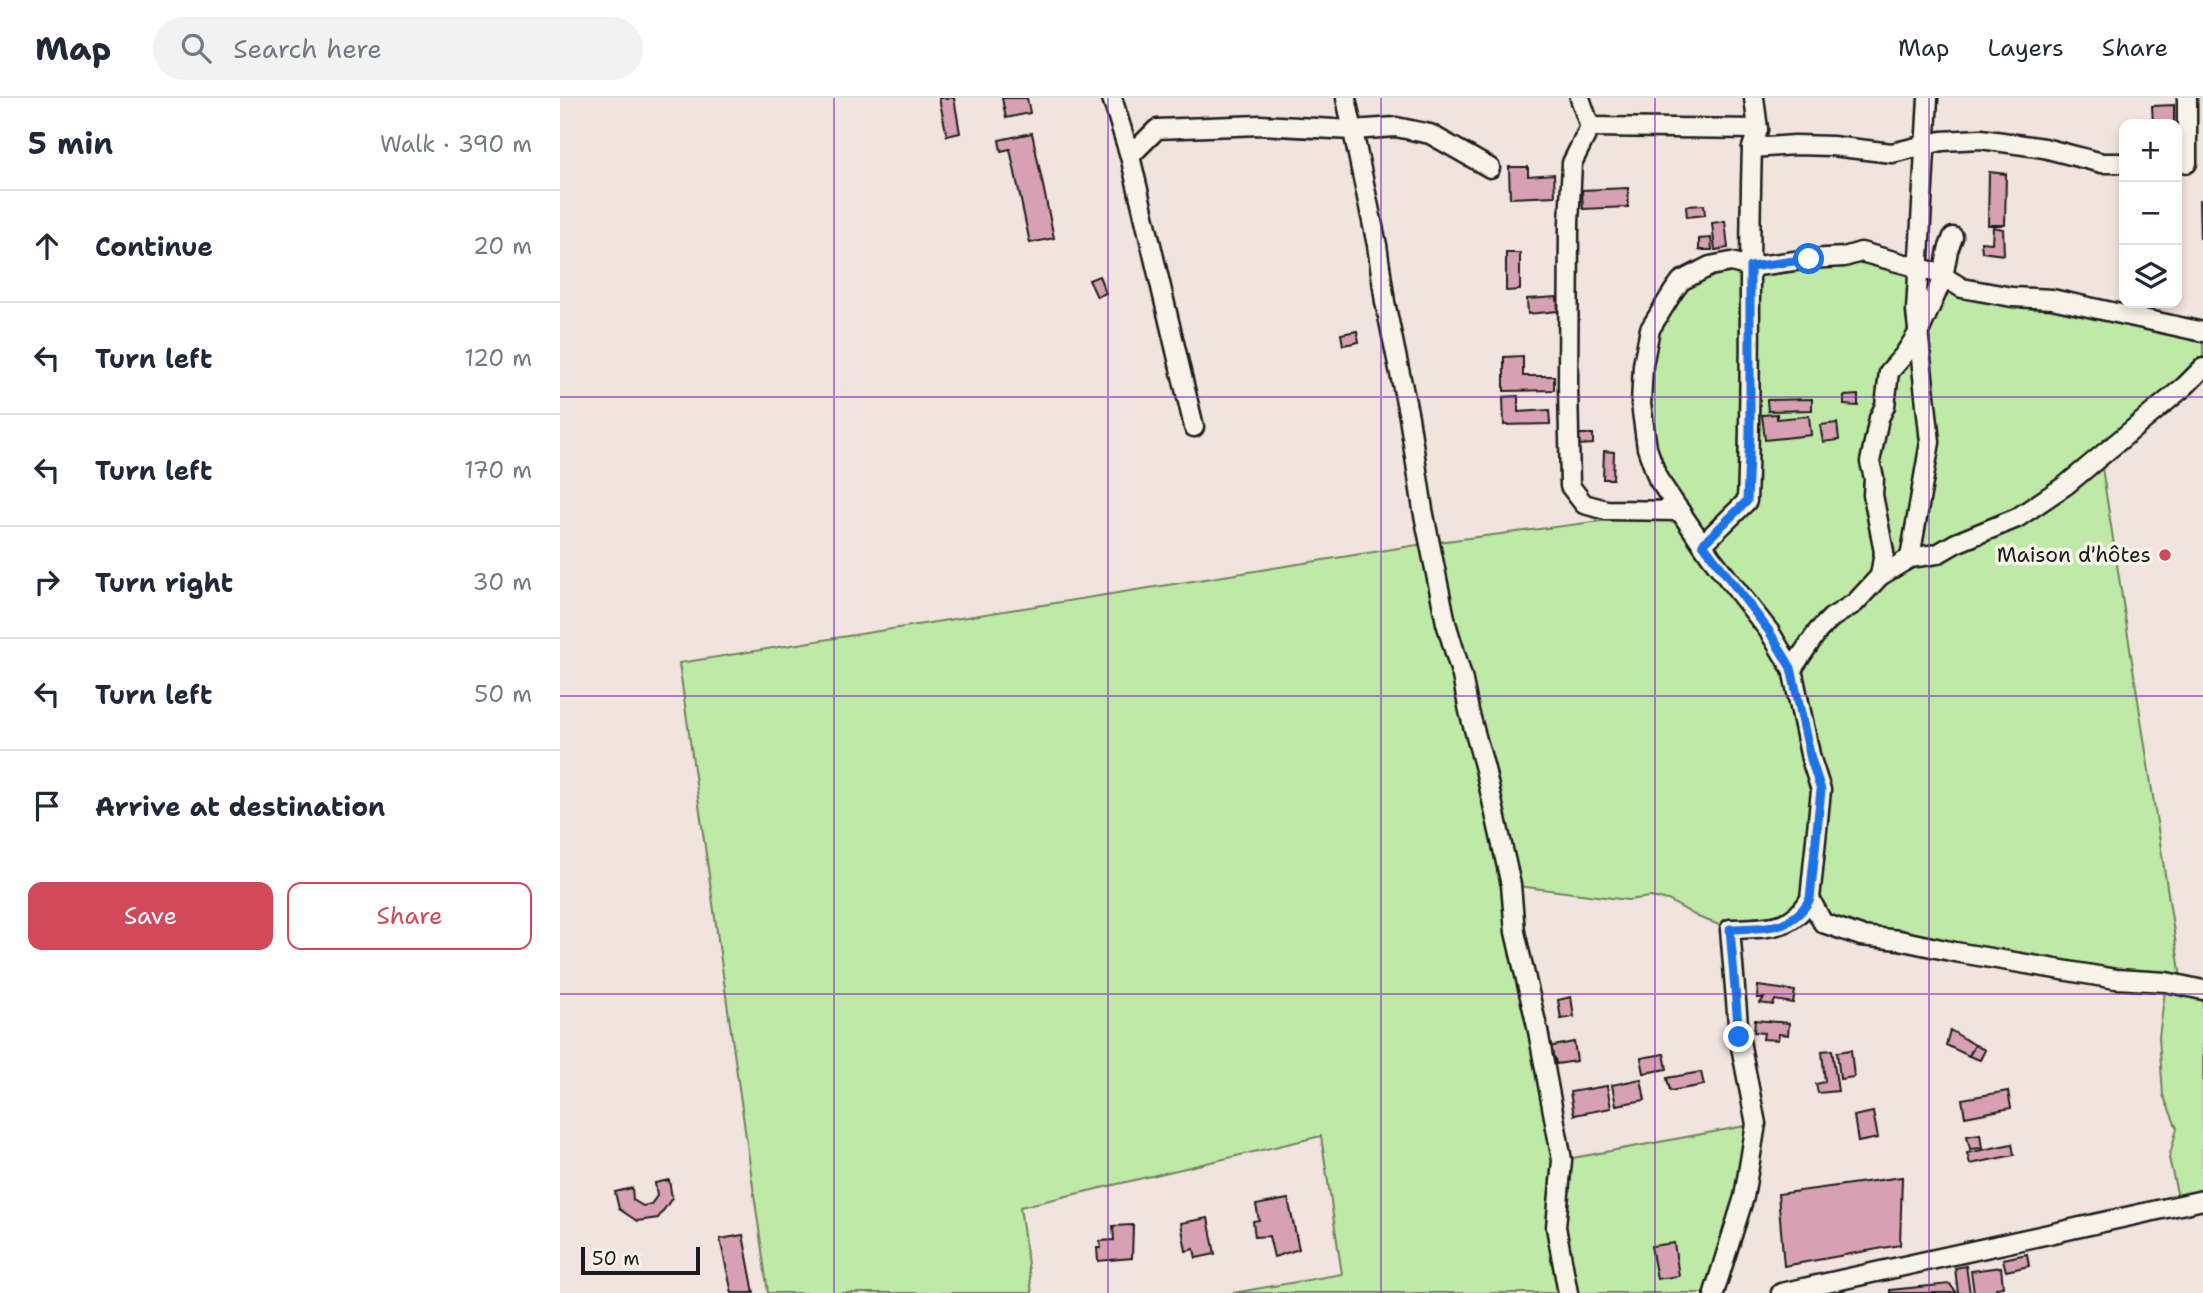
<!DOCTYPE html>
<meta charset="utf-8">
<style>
body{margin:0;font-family:"Shantell Sans",sans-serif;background:#f2f2f3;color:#1f2937}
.controls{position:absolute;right:21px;top:21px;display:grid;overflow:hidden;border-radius:14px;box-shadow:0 4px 10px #0003}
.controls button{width:63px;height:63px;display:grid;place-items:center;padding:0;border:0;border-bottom:2px solid #e0e1e3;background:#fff;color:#1f2937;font:35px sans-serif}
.scale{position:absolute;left:21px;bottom:18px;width:119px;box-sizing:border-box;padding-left:7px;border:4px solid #1c1c1c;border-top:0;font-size:19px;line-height:24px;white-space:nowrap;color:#1c1c1c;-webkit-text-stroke:5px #f7f3e8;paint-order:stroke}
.stop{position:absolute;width:21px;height:21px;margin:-16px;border:5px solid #1a73e8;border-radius:50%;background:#fff}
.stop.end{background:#1a73e8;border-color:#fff;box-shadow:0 2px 7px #0008}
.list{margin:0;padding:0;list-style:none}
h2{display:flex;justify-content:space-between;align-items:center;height:91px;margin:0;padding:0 28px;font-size:30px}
h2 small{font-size:23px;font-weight:400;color:#747a83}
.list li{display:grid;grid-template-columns:46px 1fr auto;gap:21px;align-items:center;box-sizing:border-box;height:112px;padding:0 28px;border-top:2px solid #e0e1e3}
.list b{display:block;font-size:26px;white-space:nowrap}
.list em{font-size:23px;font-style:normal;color:#747a83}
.actions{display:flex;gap:14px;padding:21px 28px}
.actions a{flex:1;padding:16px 0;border:2px solid #d1495b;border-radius:14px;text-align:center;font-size:24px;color:#d1495b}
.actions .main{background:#d1495b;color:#fff}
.icon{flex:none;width:38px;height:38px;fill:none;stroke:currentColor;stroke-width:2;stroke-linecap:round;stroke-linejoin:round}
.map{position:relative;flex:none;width:1643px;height:1195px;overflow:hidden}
header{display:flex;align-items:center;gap:42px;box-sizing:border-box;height:98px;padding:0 35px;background:#fff;border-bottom:2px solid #e0e1e3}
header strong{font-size:33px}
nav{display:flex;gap:38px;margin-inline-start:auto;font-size:24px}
.search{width:490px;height:63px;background:#f2f2f3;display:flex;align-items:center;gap:18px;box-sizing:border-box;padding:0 24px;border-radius:38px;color:#747a83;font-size:26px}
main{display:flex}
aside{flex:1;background:#fff}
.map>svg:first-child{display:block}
.green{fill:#bfe9a6;stroke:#6e8261;stroke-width:2}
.building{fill:#d8a1b3;stroke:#1c1c1c;stroke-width:2}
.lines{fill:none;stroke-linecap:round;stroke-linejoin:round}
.minor-casing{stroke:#1c1c1c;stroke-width:23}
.minor{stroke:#f7f3e8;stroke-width:18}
.route{stroke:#1a73e8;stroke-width:9}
.grid{fill:none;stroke:#7b2cbf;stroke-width:2;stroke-opacity:0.55}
.poi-dot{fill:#d1495b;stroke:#f7f3e8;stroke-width:2.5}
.labels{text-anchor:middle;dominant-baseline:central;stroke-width:7;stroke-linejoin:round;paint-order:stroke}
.poi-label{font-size:21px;fill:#1c1c1c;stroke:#f7f3e8;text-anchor:end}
</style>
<header>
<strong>Map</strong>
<div class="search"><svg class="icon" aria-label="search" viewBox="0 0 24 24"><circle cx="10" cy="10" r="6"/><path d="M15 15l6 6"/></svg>Search here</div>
<nav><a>Map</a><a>Layers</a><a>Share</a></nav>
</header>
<main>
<aside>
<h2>5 min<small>Walk · 390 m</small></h2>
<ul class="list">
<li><svg class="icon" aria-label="ahead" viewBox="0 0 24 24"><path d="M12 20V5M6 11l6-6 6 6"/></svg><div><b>Continue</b></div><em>20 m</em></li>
<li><svg class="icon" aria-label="left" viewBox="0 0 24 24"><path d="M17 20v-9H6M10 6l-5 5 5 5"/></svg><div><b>Turn left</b></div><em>120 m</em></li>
<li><svg class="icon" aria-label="left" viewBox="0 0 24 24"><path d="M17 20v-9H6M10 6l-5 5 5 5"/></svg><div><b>Turn left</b></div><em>170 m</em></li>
<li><svg class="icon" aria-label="right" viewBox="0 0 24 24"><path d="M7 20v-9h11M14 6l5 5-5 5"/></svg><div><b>Turn right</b></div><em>30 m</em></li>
<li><svg class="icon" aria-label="left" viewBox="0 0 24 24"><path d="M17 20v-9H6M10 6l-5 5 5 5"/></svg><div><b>Turn left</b></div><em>50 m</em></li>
<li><svg class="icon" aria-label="arrive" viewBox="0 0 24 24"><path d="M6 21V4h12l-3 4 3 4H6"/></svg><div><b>Arrive at destination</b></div></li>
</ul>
<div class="actions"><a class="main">Save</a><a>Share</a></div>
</aside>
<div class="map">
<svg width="1643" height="1195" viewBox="0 0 1643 1195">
<rect width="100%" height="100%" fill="#f1e3dd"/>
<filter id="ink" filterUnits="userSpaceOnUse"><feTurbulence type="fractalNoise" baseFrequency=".0143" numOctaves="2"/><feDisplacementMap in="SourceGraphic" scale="14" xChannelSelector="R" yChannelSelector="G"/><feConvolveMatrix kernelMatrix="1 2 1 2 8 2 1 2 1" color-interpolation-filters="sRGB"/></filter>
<g filter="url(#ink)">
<polygon class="green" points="1301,154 1402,190 1643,234 1643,268 1540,357 1622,886 1643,889 1643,1102 1620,1108 1609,1060 1617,1030 1603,997 1599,939 1606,885 1263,825 1250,801 1226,826 1170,831 1138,819 1108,802 1090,799 1068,802 951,787 1002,1062 1196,1026 1154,1195 673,1195 782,1176 761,1038 460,1109 472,1195 208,1195 119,565 870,445 1120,413 1090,359 1083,267 1113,194 1150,168"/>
<g class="building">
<polygon points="379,0 394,0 400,35 387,38"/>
<polygon points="442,0 467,0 470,15 446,20"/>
<polygon points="1614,7 1614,24 1593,25 1592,8"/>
<polygon points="472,35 494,140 470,145 450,51 441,53 439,42"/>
<polygon points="949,69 968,69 968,78 994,76 995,98 950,100"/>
<polygon points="1429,74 1446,76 1445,127 1428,127"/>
<polygon points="1068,90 1068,109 1023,111 1022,92"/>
<polygon points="1639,102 1643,103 1643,140 1640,140"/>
<polygon points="1144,107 1145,117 1127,119 1126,108"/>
<polygon points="1165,123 1168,150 1155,152 1152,125"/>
<polygon points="1433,129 1443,131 1444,157 1422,154 1421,144 1432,145"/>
<polygon points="1151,140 1152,152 1139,152 1139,141"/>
<polygon points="946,155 960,155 960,192 946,193"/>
<polygon points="539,178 546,195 537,199 529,182"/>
<polygon points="997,199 998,213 968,216 967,201"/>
<polygon points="797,233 799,244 783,247 781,236"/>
<polygon points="963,258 963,278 994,278 994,292 944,293 944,259"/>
<polygon points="1298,297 1298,308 1284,307 1284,298"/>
<polygon points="958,298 958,314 989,312 990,326 944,327 943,299"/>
<polygon points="1252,301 1252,312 1208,313 1207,302"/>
<polygon points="1217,316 1217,321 1249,318 1251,337 1205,342 1202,317"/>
<polygon points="1277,325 1279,342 1263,344 1260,327"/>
<polygon points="1018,336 1033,336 1033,346 1019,347"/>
<polygon points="1044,353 1054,354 1053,381 1043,381"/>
<polygon points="1198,888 1235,893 1233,905 1215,902 1213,907 1200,905 1204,900 1197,900"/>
<polygon points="1011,899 1014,919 1001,921 998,902"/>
<polygon points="1195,922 1229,925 1228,937 1219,936 1218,942 1203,941 1204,935 1194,934"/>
<polygon points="1390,932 1415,947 1409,958 1386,947"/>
<polygon points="1014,944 1017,963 996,966 995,960 990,961 988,949"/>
<polygon points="1415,947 1425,952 1420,962 1409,958"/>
<polygon points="1272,952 1278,993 1258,995 1256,986 1265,984 1262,953"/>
<polygon points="1291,952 1294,979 1280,981 1277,954"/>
<polygon points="1104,956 1107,971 1084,975 1081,960"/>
<polygon points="1141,974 1144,987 1110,993 1107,980"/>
<polygon points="1081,981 1085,1002 1056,1007 1052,987"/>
<polygon points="1047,988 1051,1010 1014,1017 1010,994"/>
<polygon points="1448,993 1451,1010 1405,1019 1402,1001"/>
<polygon points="1313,1014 1318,1040 1298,1044 1294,1018"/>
<polygon points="1420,1036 1422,1050 1410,1051 1407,1038"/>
<polygon points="1452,1046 1454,1057 1410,1066 1407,1055"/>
<polygon points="1342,1079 1340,1147 1224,1168 1218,1096"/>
<polygon points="109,1082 112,1100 98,1120 77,1123 59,1111 55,1094 72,1090 73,1102 83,1108 91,1106 97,1098 95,1085"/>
<polygon points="728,1101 739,1151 714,1159 709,1138 695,1139 693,1123 699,1122 696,1107"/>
<polygon points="648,1120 655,1156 636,1160 634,1151 626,1153 621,1125"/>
<polygon points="573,1127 572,1160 538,1163 537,1150 541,1150 540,1143 554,1142 553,1128"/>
<polygon points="183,1137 194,1195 172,1195 160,1141"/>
<polygon points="1114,1145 1119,1178 1097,1181 1091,1148"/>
<polygon points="1467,1156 1469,1168 1446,1173 1443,1161"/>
<polygon points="1406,1168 1410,1195 1398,1195 1395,1170"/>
<polygon points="1441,1169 1443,1189 1436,1190 1437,1195 1414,1195 1411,1173"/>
<polygon points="1390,1186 1396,1195 1330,1195 1330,1192"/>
</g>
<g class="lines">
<defs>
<g id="minor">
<polyline points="552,0 570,58 634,329"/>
<polyline points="786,0 817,147 825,204 849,319 863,412 886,525 902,578 909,613 925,671 951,787 955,834 978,933 1002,1062 996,1129 1008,1195"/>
<polyline points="1020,0 1030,29 1012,65 1009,125 1008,287 1010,388 1024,406 1046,412 1120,413"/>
<polyline points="1194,0 1198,31 1192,50 1235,47 1272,48 1332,55 1382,43 1421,41 1484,50 1542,65 1564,65"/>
<polyline points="1030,29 1198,31"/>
<polyline points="570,58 597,31 700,27 792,32 836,29 870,36 930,70"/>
<polyline points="1627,65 1627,0"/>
<path d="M1143,446l44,-43c5,-118 1,-236 5,-353"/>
<polyline points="1350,460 1370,344 1356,213 1368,0"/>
<polyline points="1320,478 1324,454 1313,397 1314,380 1310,364 1319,320 1325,308 1329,274 1344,257 1359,234 1383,180 1388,152 1393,139"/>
<polyline points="1232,571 1258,533 1271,520 1295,505 1320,478 1350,460 1377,456 1396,445 1457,420 1506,387 1625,288 1643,270"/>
<polyline points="1250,801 1263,825 1301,838 1339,842 1395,854 1556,881 1606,884 1643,892"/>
<path d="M1154,1195l30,-96 12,-73 -17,-88 -9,-107c34,-2 61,3 80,-30l11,-109 -10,-31 -19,-90 -23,-38 -58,-74 -53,-78 -11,-31 -6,-44 2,-39 7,-36 23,-37 8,-11 29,-15 21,-4 19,5 59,-8 35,-2 17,-5 77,21 24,15 50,9 40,2 151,33"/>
<polyline points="1221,1195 1643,1102"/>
</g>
</defs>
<use href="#minor" class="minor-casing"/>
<use href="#minor" class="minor"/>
</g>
</g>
<g class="lines" filter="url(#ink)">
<path class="route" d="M1179,939l-9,-108c34,-2 61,3 80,-30l11,-109 -10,-31 -20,-91 -22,-37 -66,-87 44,-43 3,-68v-166l59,-8"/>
</g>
<path class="grid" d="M274,0v1195M548,0v1195M821,0v1195M1095,0v1195M1369,0v1195M0,299h1643M0,598h1643M0,896h1643"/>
<circle class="poi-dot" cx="1605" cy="457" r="7"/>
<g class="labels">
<g class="poi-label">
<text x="1591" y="457">Maison d'hôtes</text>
</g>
</g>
</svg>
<div class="controls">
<button>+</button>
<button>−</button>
<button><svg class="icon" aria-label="layers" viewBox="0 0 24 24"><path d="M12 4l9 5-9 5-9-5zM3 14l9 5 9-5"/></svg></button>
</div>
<div class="scale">50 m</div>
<div class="stop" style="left:1249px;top:161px"></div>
<div class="stop end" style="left:1179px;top:939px"></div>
</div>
</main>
